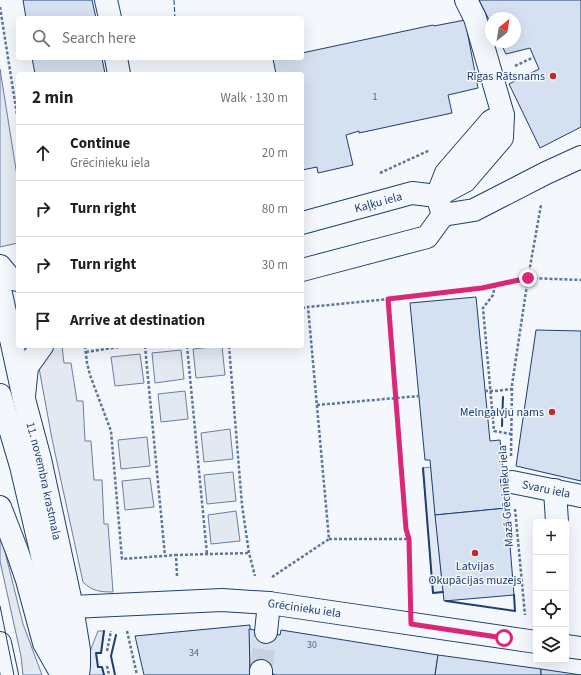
<!DOCTYPE html>
<meta charset="utf-8">
<style>
body{margin:0;font-family:"Source Sans 3",sans-serif;background:#f6f6f6;color:#202124}
.controls{position:absolute;right:12px;bottom:12px;display:grid;overflow:hidden;border-radius:4px;box-shadow:0 4px 16px #0002}
.controls button{width:36px;height:36px;display:grid;place-items:center;padding:0;border:0;border-bottom:1px solid #e0e0e0;background:#fff;color:#202124;font:20px sans-serif}
.compass{position:absolute;left:485px;top:12px;width:36px;height:36px;border-radius:50%;background:#fff;box-shadow:0 4px 16px #0002;rotate:30deg}
.stop{position:absolute;width:12px;height:12px;margin:-9px;border:3px solid #db2777;border-radius:50%;background:#fff}
.stop.end{background:#db2777;border-color:#fff;box-shadow:0 1px 4px #0008}
.list{margin:0;padding:0;list-style:none}
h2{display:flex;justify-content:space-between;align-items:center;height:52px;margin:0;padding:0 16px;font-size:17px}
h2 small{font-size:13px;font-weight:400;color:#757577}
.list li{display:grid;grid-template-columns:26px 1fr auto;gap:12px;align-items:center;box-sizing:border-box;height:56px;padding:0 16px;border-top:1px solid #e0e0e0}
.list b{display:block;font-size:15px;white-space:nowrap}
.list p{margin:0;font-size:13px;white-space:nowrap;color:#757577}
.list em{font-size:13px;font-style:normal;color:#757577}
.icon{flex:none;width:22px;height:22px;fill:none;stroke:currentColor;stroke-width:2;stroke-linecap:round;stroke-linejoin:round}
.map{position:relative;flex:none;width:581px;height:675px;overflow:hidden}
.search{position:absolute;background:#fff;box-shadow:0 4px 16px #0002;left:16px;top:16px;width:288px;height:44px;display:flex;align-items:center;gap:10px;box-sizing:border-box;padding:0 14px;border-radius:4px;color:#757577;font-size:15px}
.panel{position:absolute;background:#fff;box-shadow:0 4px 16px #0002;left:16px;top:72px;width:288px;height:276px;border-radius:4px}
.map>svg:first-child{display:block}
.green{fill:#e3e9f0;stroke:#687fa3}
.building{fill:#d5e0f0;stroke:#1d3f73}
.lines{fill:none;stroke-linecap:round;stroke-linejoin:round}
.minor-tunnel{stroke:#c9d2e0;stroke-width:22;stroke-dasharray:22 11;stroke-linecap:butt}
.minor-casing{stroke:#1d3f73;stroke-width:24}
.major-casing{stroke:#1d3f73;stroke-width:24}
.path{stroke:#5e769c;stroke-width:2.5;stroke-dasharray:3 2;stroke-linecap:butt}
.minor{stroke:#f4f7fb;stroke-width:22}
.major{stroke:#f4f7fb;stroke-width:22}
.tram{stroke:#1d3f73;stroke-width:1}
.fence{stroke:#1d3f73;stroke-width:1;stroke-dasharray:5 2;stroke-linecap:butt}
.wall{stroke:#1d3f73;stroke-width:2}
.route{stroke:#db2777;stroke-width:5}
.poi-dot{fill:#c62828;stroke:#f4f7fb;stroke-width:1.5}
.labels{text-anchor:middle;dominant-baseline:central;stroke-width:3;stroke-linejoin:round;paint-order:stroke}
.number-label{font-size:10px;fill:#4b6792}
.poi-label{font-size:12px;fill:#1d3f73;stroke:#f4f7fb;text-anchor:end}
.street-label{font-size:12px;fill:#1d3f73;stroke:#f4f7fb}
</style>
<div class="map">
<svg width="581" height="675" viewBox="0 0 581 675">
<rect width="100%" height="100%" fill="#f4f7fb"/>
<g class="green">
<polygon points="0,69 18,182 18,243 0,247"/>
<path d="M53,346h9l2,17h7l6,38h6l2,40h6l3,39h8l2,44h4l5,68c-13,0 -21,-1 -30,-10l-31,-143 -13,-71z"/>
<polygon points="222,346 225,375 196,378 193,349"/>
<polygon points="181,350 184,379 155,383 152,353"/>
<polygon points="140,354 144,383 115,386 111,357"/>
<polygon points="185,391 188,419 161,422 158,394"/>
<polygon points="230,429 233,459 204,462 201,433"/>
<polygon points="147,437 150,466 121,469 118,440"/>
<polygon points="431,467 443,592 433,593 423,470 423,468"/>
<polygon points="233,472 236,501 207,504 204,475"/>
<polygon points="150,478 154,507 125,510 122,481"/>
<polygon points="236,511 240,541 211,544 208,515"/>
<polygon points="0,536 3,544 23,624 42,675 23,675 21,656 0,561"/>
<path d="M98,631h6l-3,22h-5l2,14h4l2,8h-16c-3,-15 5,-31 10,-44z"/>
</g>
<g class="building">
<polygon points="23,0 92,0 96,18 26,18"/>
<polygon points="479,0 581,0 581,127 540,148 509,84 539,69 530,48 506,54 500,42 515,42 515,18 491,18 491,24"/>
<polygon points="465,20 478,88 448,95 452,113 359,133 359,131 346,135 353,165 318,173 317,167 302,170 302,74 276,74 273,59 277,58 302,58 302,53 433,25 434,26"/>
<polygon points="32,58 102,58 105,74 35,74"/>
<polygon points="476,297 490,441 500,440 507,508 435,515 430,460 425,460 410,303"/>
<polygon points="536,330 581,331 581,481 516,466"/>
<polygon points="507,508 514,595 444,601 435,515"/>
<polygon points="250,625 250,675 144,675 135,636"/>
<polygon points="249,629 280,635 281,630 438,655 435,675 274,675 274,674 250,669"/>
<polygon points="438,655 541,669 541,675 435,675"/>
<polygon points="541,669 581,675 541,675"/>
</g>
<g class="lines">
<polyline class="minor-tunnel" points="261,671 266,632"/>
<defs>
<g id="minor">
<polyline points="106,0 110,18"/>
<polyline points="116,58 119,74"/>
<polyline points="437,196 465,181 502,138 503,115 475,18 466,0"/>
<polyline points="437,196 446,173 491,121 503,115"/>
<polyline points="443,215 474,210 546,173 581,157"/>
<path id="s1" d="M302,223l110,-30 25,3"/>
<polyline points="0,266 10,278 18,280"/>
<polyline points="302,270 427,237 443,215 437,196"/>
<polyline points="24,396 27,367 42,346"/>
<path id="s2" d="M512,482l69,14"/>
<polyline points="555,490 557,522"/>
<path id="s3" d="M72,607l150,-7 47,3 267,39"/>
<polyline points="266,632 269,603"/>
<polyline points="0,643 7,675"/>
<polyline points="566,646 581,648"/>
<polyline points="261,671 261,675"/>
</g>
<g id="major">
<path id="s4" d="M0,289l24,110 16,60 32,148 7,43v16l-1,9"/>
<polyline points="0,395 21,466 70,675"/>
<polyline points="0,507 17,551 27,580 44,643 62,675"/>
</g>
</defs>
<use href="#minor" class="minor-casing"/>
<use href="#major" class="major-casing"/>
<g class="path">
<polyline points="0,7 18,121"/>
<polyline points="515,66 534,57"/>
<polyline points="380,173 430,150"/>
<polyline points="495,285 493,295 483,308 494,431 511,434"/>
<polyline points="389,299 406,529 409,539 411,598"/>
<polyline points="302,308 308,307"/>
<polyline points="85,346 87,363 90,375 111,431 122,559 176,555"/>
<polyline points="145,346 165,556"/>
<polyline points="187,346 207,554"/>
<polyline points="229,346 242,505 249,553 255,576"/>
<polyline points="86,352 126,346"/>
<polyline points="485,391 495,391 512,389"/>
<polyline points="317,405 419,396"/>
<polyline points="511,456 512,385 528,278 541,205"/>
<polyline points="515,509 525,615"/>
<polyline points="329,539 409,539"/>
<polyline points="177,576 176,555 249,553"/>
<polyline points="272,577 329,539 308,307 389,299 482,288 528,278 581,280"/>
<polyline points="127,631 137,675"/>
<polyline points="107,651 111,631"/>
<polyline points="107,666 109,675"/>
</g>
<use href="#minor" class="minor"/>
<use href="#major" class="major"/>
<g class="tram">
<polyline points="0,606 14,675"/>
<polyline points="0,673 0,675"/>
</g>
<polyline class="fence" points="174,0 175,18"/>
<g class="wall">
<polyline points="502,426 503,397"/>
<polyline points="423,468 433,593 443,592"/>
<polyline points="446,601 515,611 514,595"/>
<polyline points="104,675 102,667 98,667 96,653 101,653 104,631"/>
<polyline points="115,675 111,656 116,635"/>
</g>
</g>
<g class="lines">
<polyline class="route" points="504,638 411,624 409,539 406,529 388,299 482,288 528,278"/>
</g>
<g class="poi-dot">
<circle cx="553" cy="76" r="4"/>
<circle cx="552" cy="412" r="4"/>
<circle cx="475" cy="553" r="4"/>
</g>
<g class="labels">
<g class="number-label">
<text x="375" y="97">1</text>
<text x="312" y="645">30</text>
<text x="194" y="653">34</text>
</g>
<g class="poi-label">
<text x="545" y="76">Rīgas Rātsnams</text>
<text x="544" y="412">Melngalvju nams</text>
<text x="475" y="566" text-anchor="middle">Latvijas<tspan x="475" dy="14">Okupācijas muzejs</tspan></text>
</g>
<g class="street-label">
<text stroke="none"><textPath href="#s1" startOffset="79">Kaļķu iela</textPath></text>
<text stroke="none"><textPath href="#s4" startOffset="197">11. novembra krastmala</textPath></text>
<text stroke="none"><textPath href="#s2" startOffset="35">Svaru iela</textPath></text>
<text transform="translate(506 496) rotate(-94)">Mazā Grēcinieku iela</text>
<text stroke="none"><textPath href="#s3" startOffset="233">Grēcinieku iela</textPath></text>
</g>
</g>
</svg>
<div class="controls">
<button>+</button>
<button>−</button>
<button><svg class="icon" aria-label="locate" viewBox="0 0 24 24"><circle cx="12" cy="12" r="6"/><path d="M12 2v4M12 18v4M2 12h4M18 12h4"/></svg></button>
<button><svg class="icon" aria-label="layers" viewBox="0 0 24 24"><path d="M12 4l9 5-9 5-9-5zM3 14l9 5 9-5"/></svg></button>
</div>
<svg class="compass" viewBox="-18 -18 36 36"><path d="M0-13l5 13h-10z" fill="#e53935"/><path d="M0 13l5-13h-10z" fill="#757577"/></svg>
<div class="stop" style="left:504px;top:638px"></div>
<div class="stop end" style="left:528px;top:278px"></div>
<div class="search"><svg class="icon" aria-label="search" viewBox="0 0 24 24"><circle cx="10" cy="10" r="6"/><path d="M15 15l6 6"/></svg>Search here</div>
<section class="panel">
<h2>2 min<small>Walk · 130 m</small></h2>
<ul class="list">
<li><svg class="icon" aria-label="ahead" viewBox="0 0 24 24"><path d="M12 20V5M6 11l6-6 6 6"/></svg><div><b>Continue</b><p>Grēcinieku iela</p></div><em>20 m</em></li>
<li><svg class="icon" aria-label="right" viewBox="0 0 24 24"><path d="M7 20v-9h11M14 6l5 5-5 5"/></svg><div><b>Turn right</b></div><em>80 m</em></li>
<li><svg class="icon" aria-label="right" viewBox="0 0 24 24"><path d="M7 20v-9h11M14 6l5 5-5 5"/></svg><div><b>Turn right</b></div><em>30 m</em></li>
<li><svg class="icon" aria-label="arrive" viewBox="0 0 24 24"><path d="M6 21V4h12l-3 4 3 4H6"/></svg><div><b>Arrive at destination</b></div></li>
</ul>
</section>
</div>
